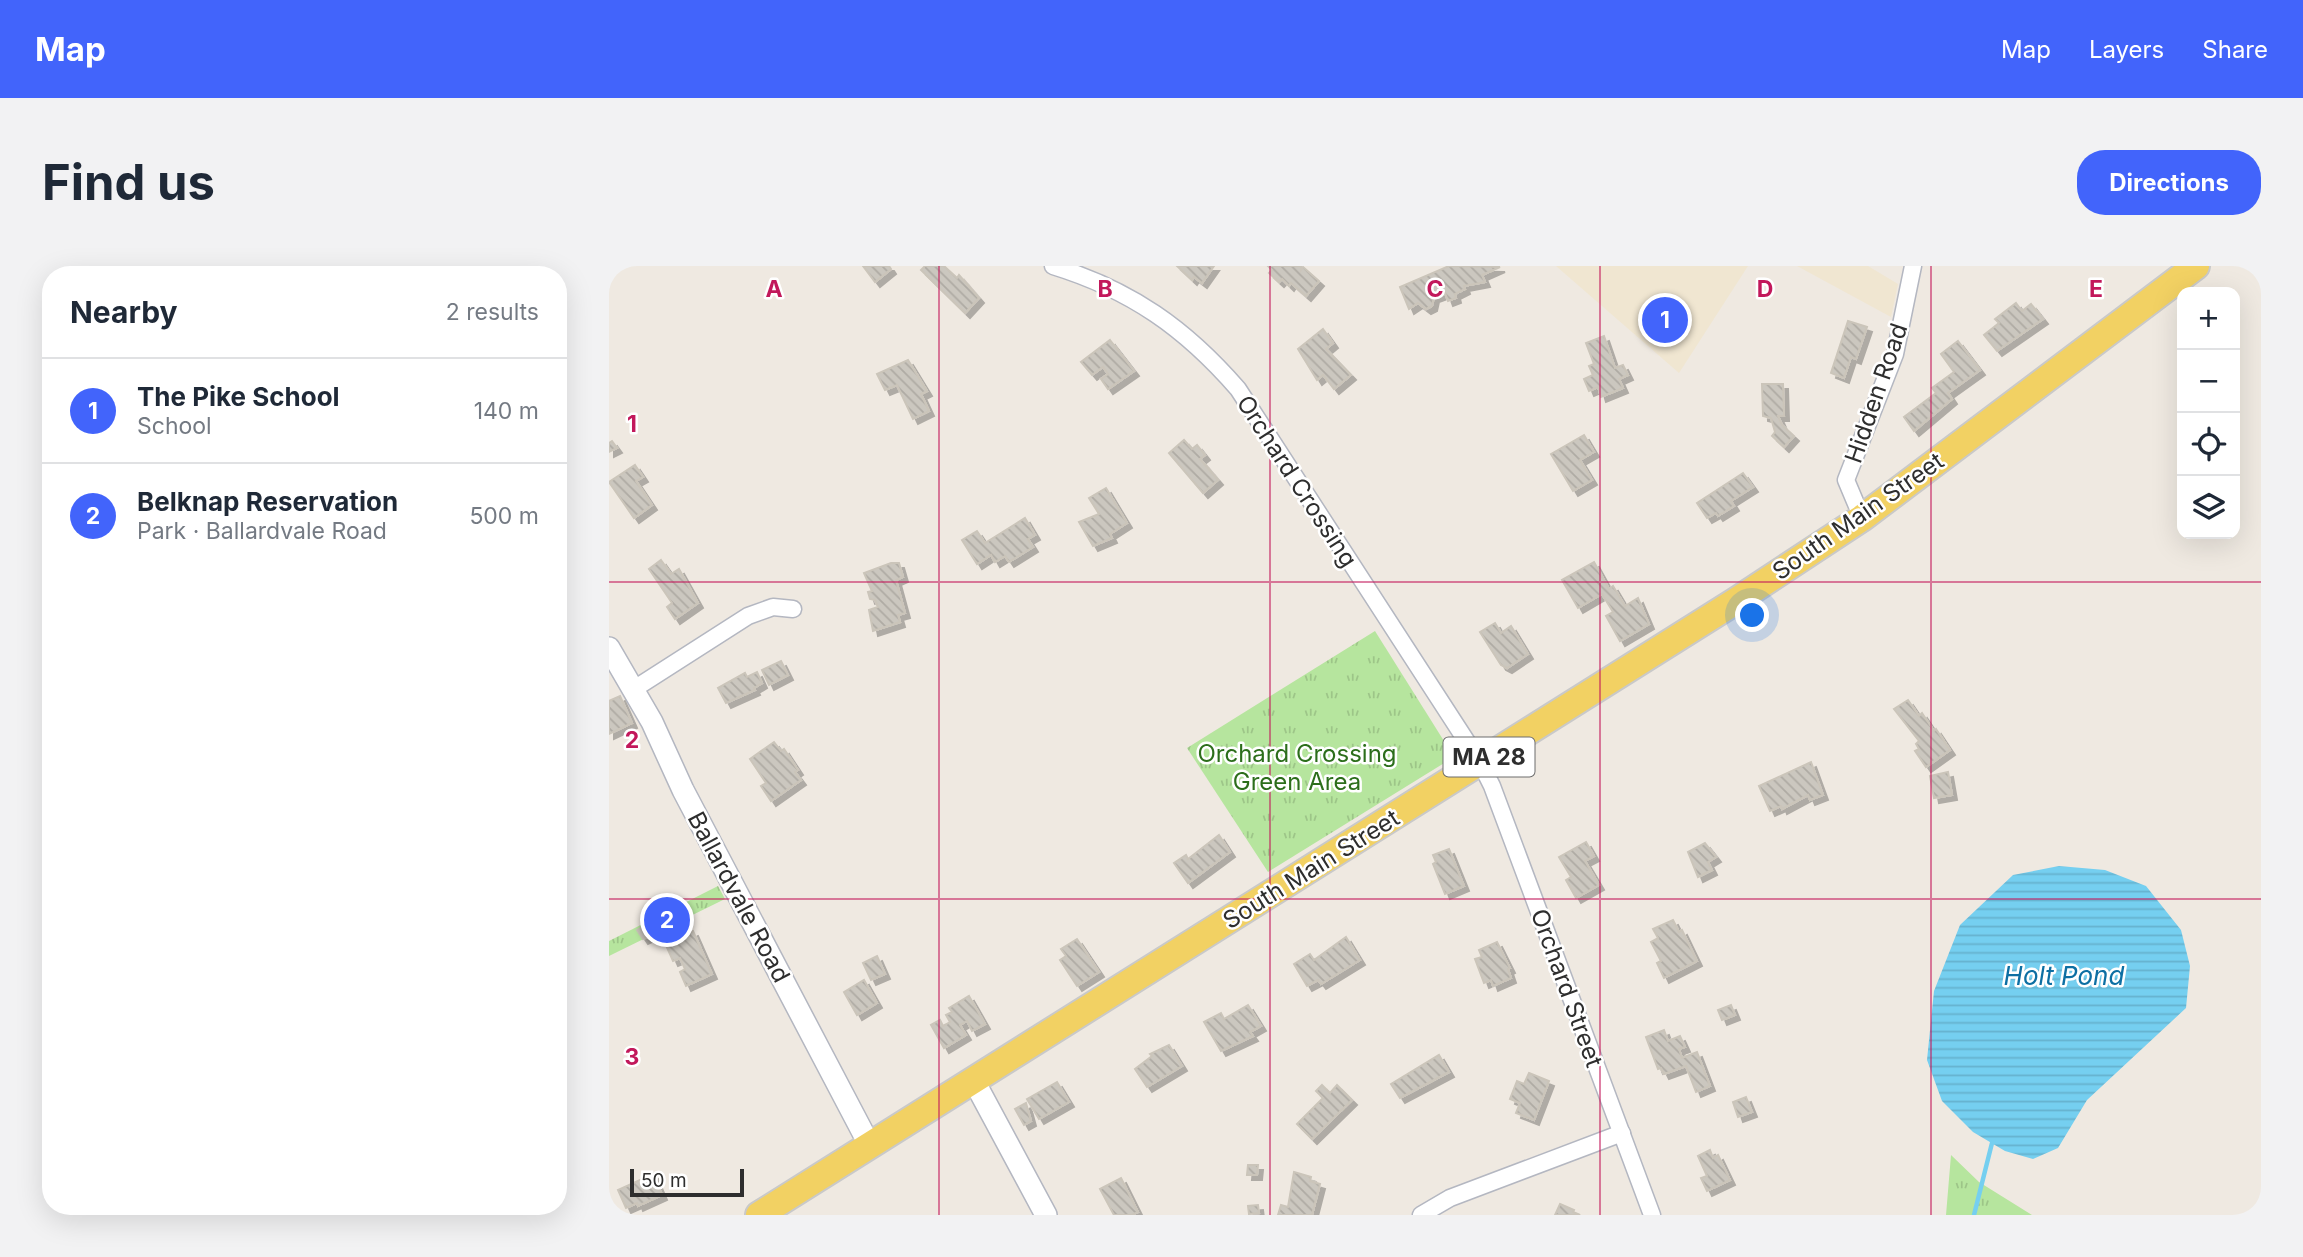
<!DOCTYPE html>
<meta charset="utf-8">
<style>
body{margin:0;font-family:Inter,sans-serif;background:#f2f2f3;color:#1f2937}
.controls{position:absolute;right:21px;top:21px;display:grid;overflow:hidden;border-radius:14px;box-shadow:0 7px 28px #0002}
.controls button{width:63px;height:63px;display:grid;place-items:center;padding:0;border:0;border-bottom:2px solid #e0e1e3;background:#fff;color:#1f2937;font:35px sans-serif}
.scale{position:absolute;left:21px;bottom:18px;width:114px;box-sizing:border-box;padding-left:7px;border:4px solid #2e2e2e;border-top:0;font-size:19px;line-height:24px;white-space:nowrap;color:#2e2e2e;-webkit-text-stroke:5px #fff;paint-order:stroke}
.you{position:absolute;left:1144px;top:350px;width:24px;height:24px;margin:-18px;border:5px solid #fff;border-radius:50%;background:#1a73e8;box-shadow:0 0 0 10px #1a73e833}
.badge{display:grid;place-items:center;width:46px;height:46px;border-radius:50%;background:#4264fb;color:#fff;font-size:23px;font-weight:700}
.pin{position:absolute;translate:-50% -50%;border:4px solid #fff;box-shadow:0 2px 7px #0006}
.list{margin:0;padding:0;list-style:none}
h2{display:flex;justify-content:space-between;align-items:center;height:91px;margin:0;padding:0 28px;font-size:30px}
h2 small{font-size:23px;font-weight:400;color:#747a83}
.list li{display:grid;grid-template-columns:46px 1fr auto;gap:21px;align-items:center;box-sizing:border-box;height:105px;padding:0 28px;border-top:2px solid #e0e1e3}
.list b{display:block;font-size:26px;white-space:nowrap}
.list p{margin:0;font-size:23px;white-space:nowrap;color:#747a83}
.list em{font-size:23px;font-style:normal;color:#747a83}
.icon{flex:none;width:38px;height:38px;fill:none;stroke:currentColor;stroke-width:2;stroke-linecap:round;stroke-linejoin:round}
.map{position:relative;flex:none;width:1652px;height:949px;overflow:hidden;border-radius:28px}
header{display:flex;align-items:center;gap:42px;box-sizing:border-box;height:98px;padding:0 35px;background:#4264fb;color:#fff}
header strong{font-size:33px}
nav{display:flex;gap:38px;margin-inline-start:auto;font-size:24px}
.intro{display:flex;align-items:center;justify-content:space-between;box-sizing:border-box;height:168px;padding:0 42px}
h1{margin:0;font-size:49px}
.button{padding:18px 32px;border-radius:28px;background:#4264fb;color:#fff;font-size:24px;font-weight:700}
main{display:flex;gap:42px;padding:0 42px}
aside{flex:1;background:#fff;border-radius:28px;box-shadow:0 7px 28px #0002}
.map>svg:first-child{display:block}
.education{fill:#f0e6d1}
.park{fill:url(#park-tufts)}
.water{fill:url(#water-rules)}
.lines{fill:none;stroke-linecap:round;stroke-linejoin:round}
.stream{stroke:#75cff0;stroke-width:4.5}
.building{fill:url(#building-back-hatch);stroke:#cbc5ba;stroke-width:2;filter:url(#shadow)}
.minor-casing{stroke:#b4b7c1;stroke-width:19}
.tertiary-casing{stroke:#b4b7c1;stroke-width:24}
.primary-casing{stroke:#c9c9c9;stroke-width:30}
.minor{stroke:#fff;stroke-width:16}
.tertiary{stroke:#fff;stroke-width:21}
.primary{stroke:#f2d163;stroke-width:26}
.grid{fill:none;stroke:#c2185b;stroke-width:2;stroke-opacity:0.55}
.labels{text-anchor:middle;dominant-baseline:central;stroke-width:5;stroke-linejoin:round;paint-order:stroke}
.shield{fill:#fff;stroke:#6d6d6d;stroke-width:2}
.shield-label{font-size:23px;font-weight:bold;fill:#2e2e2e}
.street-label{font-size:24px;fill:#2e2e2e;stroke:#fff}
.park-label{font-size:24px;fill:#2c6e1b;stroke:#fff}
.water-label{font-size:26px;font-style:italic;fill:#0d6fa3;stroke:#fff}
.grid-label{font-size:23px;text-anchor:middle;font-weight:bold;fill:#c2185b;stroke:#fff;stroke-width:5;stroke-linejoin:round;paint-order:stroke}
</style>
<header>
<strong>Map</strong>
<nav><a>Map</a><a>Layers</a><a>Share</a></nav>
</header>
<div class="intro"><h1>Find us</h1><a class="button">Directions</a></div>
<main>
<aside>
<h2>Nearby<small>2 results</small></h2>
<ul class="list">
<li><span class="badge">1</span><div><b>The Pike School</b><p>School</p></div><em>140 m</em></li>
<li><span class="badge">2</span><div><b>Belknap Reservation</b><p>Park · Ballardvale Road</p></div><em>500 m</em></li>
</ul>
</aside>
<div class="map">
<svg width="1652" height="949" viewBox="0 0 1652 949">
<defs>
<pattern id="park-tufts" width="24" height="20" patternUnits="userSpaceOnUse" patternTransform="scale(1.75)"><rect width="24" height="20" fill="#b6e59e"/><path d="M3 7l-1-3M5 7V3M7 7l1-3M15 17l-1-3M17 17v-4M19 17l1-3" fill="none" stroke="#9dc588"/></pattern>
<pattern id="water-rules" width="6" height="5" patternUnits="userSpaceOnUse" patternTransform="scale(1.75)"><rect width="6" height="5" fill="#75cff0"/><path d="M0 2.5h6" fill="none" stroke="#66b2ce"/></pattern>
<pattern id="building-back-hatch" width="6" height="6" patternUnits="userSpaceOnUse" patternTransform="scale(1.75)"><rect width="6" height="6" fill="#cbc7bf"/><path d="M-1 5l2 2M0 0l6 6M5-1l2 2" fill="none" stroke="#afaba4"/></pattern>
<filter id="shadow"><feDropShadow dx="5" dy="5" stdDeviation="0" flood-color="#0004"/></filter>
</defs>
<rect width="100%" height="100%" fill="#efe9e1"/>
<g class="education">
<polygon points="947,0 1139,0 1070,107"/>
<polygon points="1188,0 1259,0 1289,18 1282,51"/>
</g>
<g class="park">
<polygon points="766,365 845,491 659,606 578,482"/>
<polygon points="109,620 116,633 0,690 0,675"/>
<polygon points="1342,889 1370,916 1423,949 1337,949"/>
</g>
<polygon class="water" points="1450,600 1496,604 1537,620 1572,664 1581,700 1577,742 1478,834 1449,882 1424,893 1396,885 1364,866 1333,835 1318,794 1325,725 1351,659 1404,609"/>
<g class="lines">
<polyline class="stream" points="1365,949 1383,877"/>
</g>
<g class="building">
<polygon points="254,0 280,0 282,3 266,16"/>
<polygon points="316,0 335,0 348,12 350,9 370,32 356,47 312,4"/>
<polygon points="568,0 605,0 593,17 585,11 583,14"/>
<polygon points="659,0 692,0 692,4 694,1 710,15 697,30 682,17 680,20 673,13 670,16 660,7 663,4"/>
<polygon points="840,0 891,1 873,9 876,16 855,20 856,23 846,28 847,32 839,35 836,27 825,31 823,40 817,43 809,37 800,43 791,21"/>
<polygon points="1407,37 1413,45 1422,38 1434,53 1388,85 1375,69 1390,57 1386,53"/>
<polygon points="1239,55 1258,61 1247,93 1242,91 1235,112 1222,107"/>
<polygon points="714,63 724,77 717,83 742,109 725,123 714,109 708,114 689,83"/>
<polygon points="995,70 1006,102 1014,99 1019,109 1010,113 1014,122 992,131 989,121 980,125 975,113 984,109 980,100 985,98 977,77"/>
<polygon points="501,74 525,105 499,123 492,113 499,108 494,101 483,109 472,96"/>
<polygon points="1349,75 1371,104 1339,127 1343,133 1305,165 1295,151 1327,127 1323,122 1345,106 1332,88"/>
<polygon points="299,94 318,125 312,128 320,145 304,153 288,119 276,124 268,108"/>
<polygon points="1153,118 1174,118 1175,150 1169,150 1173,159 1185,170 1175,181 1163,170 1166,166 1162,152 1154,150"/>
<polygon points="975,169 985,186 971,194 983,214 964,225 942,188"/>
<polygon points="575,174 583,183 588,179 596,189 591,193 609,214 594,227 560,187"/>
<polygon points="3,175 8,182 0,186 0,177"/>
<polygon points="26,199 34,211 27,215 43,239 25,252 0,216"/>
<polygon points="1134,207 1144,221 1122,235 1125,240 1109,250 1107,247 1098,252 1088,237"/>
<polygon points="497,222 518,257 501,268 503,272 484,280 470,256 490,248 480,232"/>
<polygon points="416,252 426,269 419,273 424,281 400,296 396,290 386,296 382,289 368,298 353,274 368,265 376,277"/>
<polygon points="52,294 62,308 70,303 89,337 66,353 58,341 63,337 40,303"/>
<polygon points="985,296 1000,323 1004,320 1016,340 1029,332 1040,358 1011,375 997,350 1004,346 993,328 969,342 953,314"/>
<polygon points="282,297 290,297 294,311 287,314 296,347 289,349 291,356 264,365 260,344 269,341 266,334 261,333 259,326 263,325 255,307"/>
<polygon points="886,357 892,367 902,360 919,388 898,402 892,399 871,366"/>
<polygon points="172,395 179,409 160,419 153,404"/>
<polygon points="148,406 153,417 145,422 146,424 117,437 109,422 136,407 138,411"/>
<polygon points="11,430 23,457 0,468 0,435"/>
<polygon points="1299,434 1310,450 1313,447 1325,465 1327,463 1341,484 1317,501 1306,485 1310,483 1307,478 1310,475 1285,443"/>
<polygon points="165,476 172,485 175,483 189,504 186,506 192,514 162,535 152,520 157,517 141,493"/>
<polygon points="1202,496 1214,529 1201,534 1199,529 1173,543 1172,540 1161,545 1150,520"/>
<polygon points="1339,506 1343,529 1325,532 1321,510"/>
<polygon points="610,569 621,586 579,617 565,597 577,589 579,593"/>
<polygon points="977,576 985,590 976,595 990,619 967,632 957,614 962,611 950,591"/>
<polygon points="1096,577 1107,591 1099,596 1103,604 1089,611 1079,586"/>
<polygon points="840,583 855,620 836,628 824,598 827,596 824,589"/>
<polygon points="1064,654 1070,666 1073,664 1088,695 1055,712 1048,697 1052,695 1042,676 1049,672 1044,663"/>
<polygon points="38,658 44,668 34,673 28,664"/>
<polygon points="84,665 103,708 77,720 71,706 76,703 71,692 64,695 56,677"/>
<polygon points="737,671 751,694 712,718 709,714 698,720 685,698 701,688 705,694"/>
<polygon points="468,673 490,706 468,720 451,694 457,690 452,683"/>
<polygon points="888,676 901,702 899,703 902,712 884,720 882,714 875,717 866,693 873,691 870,684"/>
<polygon points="268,690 276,708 262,714 254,697"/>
<polygon points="255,714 268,737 248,749 235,726"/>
<polygon points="360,730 376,758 363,765 358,755 351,759 357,769 335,782 322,759 331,754 334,760 341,756 337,749 343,746 340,742"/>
<polygon points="639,739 652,760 641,766 644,770 612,785 595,756 612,747 615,753"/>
<polygon points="1122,739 1126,749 1113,754 1109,744"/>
<polygon points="1055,764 1059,775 1071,770 1076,781 1070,783 1073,792 1088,786 1101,820 1087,826 1077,800 1055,808 1052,802 1049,803 1037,771"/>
<polygon points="560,779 573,800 538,821 526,803 543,790 541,788"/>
<polygon points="830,789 840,806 791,832 782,818"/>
<polygon points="920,807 940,815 925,854 907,847 911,837 901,833 908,815 915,818"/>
<polygon points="448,816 460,836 430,853 418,833"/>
<polygon points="713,819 721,827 728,819 743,834 703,873 688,858 714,832 707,825"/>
<polygon points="1137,831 1143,846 1129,851 1124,836"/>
<polygon points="417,837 422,855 415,859 406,843"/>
<polygon points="1101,884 1104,892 1109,889 1121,914 1098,925 1092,912 1098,910 1089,890"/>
<polygon points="639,899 649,899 648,909 638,909"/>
<polygon points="685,906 702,911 701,915 711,918 703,949 669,949 672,939 679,941"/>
<polygon points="44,908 53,929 29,940 28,937 17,942 9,924"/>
<polygon points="512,912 529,946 523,949 505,949 491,923"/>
<polygon points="951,938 965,944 964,946 971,949 946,949"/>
<polygon points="649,939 650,947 640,948 639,940"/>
</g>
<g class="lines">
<defs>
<g id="minor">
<path d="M444,0c78,24 132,62 185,123l242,373 12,24 160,429"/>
<polyline points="1253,252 1237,214 1286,88 1304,0"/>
<polyline points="25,423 139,350 164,341 184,343"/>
<polyline points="812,949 841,932 1013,867"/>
</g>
<g id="tertiary">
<polyline points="0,382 43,456 74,524 261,880"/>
<polyline points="365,815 437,949"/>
</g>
<polyline id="primary" points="150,949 1127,335 1253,252 1587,0"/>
</defs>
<use href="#minor" class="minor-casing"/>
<use href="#tertiary" class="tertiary-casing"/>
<use href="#primary" class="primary-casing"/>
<use href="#minor" class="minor"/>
<use href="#tertiary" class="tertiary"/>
<use href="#primary" class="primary"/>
</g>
<path class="grid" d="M330,0v949M661,0v949M991,0v949M1322,0v949M0,316h1652M0,633h1652"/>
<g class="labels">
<rect class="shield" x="834.5" y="471.5" width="91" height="39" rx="5"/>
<g class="shield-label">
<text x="880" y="491">MA 28</text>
</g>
<g class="street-label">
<text transform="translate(1267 127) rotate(-71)">Hidden Road</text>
<text transform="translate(688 215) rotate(57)">Orchard Crossing</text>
<text transform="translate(1249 250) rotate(-35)">South Main Street</text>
<text transform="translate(702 603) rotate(-32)">South Main Street</text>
<text transform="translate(130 631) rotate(62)">Ballardvale Road</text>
<text transform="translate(958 722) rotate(70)">Orchard Street</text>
</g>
<g class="park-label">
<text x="688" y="487">Orchard Crossing<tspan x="688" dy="28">Green Area</tspan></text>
</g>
<g class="water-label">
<text x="1455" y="709">Holt Pond</text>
</g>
</g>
<g class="grid-label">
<text x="165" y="31">A</text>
<text x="496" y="31">B</text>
<text x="826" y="31">C</text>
<text x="1156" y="31">D</text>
<text x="1487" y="31">E</text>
<text x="23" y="166">1</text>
<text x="23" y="482">2</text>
<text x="23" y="799">3</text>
</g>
</svg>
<div class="controls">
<button>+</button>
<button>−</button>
<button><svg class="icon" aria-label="locate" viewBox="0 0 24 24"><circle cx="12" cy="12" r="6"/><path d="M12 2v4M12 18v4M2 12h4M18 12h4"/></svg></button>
<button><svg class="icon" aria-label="layers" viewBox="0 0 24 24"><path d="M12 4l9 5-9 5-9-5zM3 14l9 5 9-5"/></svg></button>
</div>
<div class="scale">50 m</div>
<div class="you"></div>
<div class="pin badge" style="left:1056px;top:54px">1</div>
<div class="pin badge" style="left:58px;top:654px">2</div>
</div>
</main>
